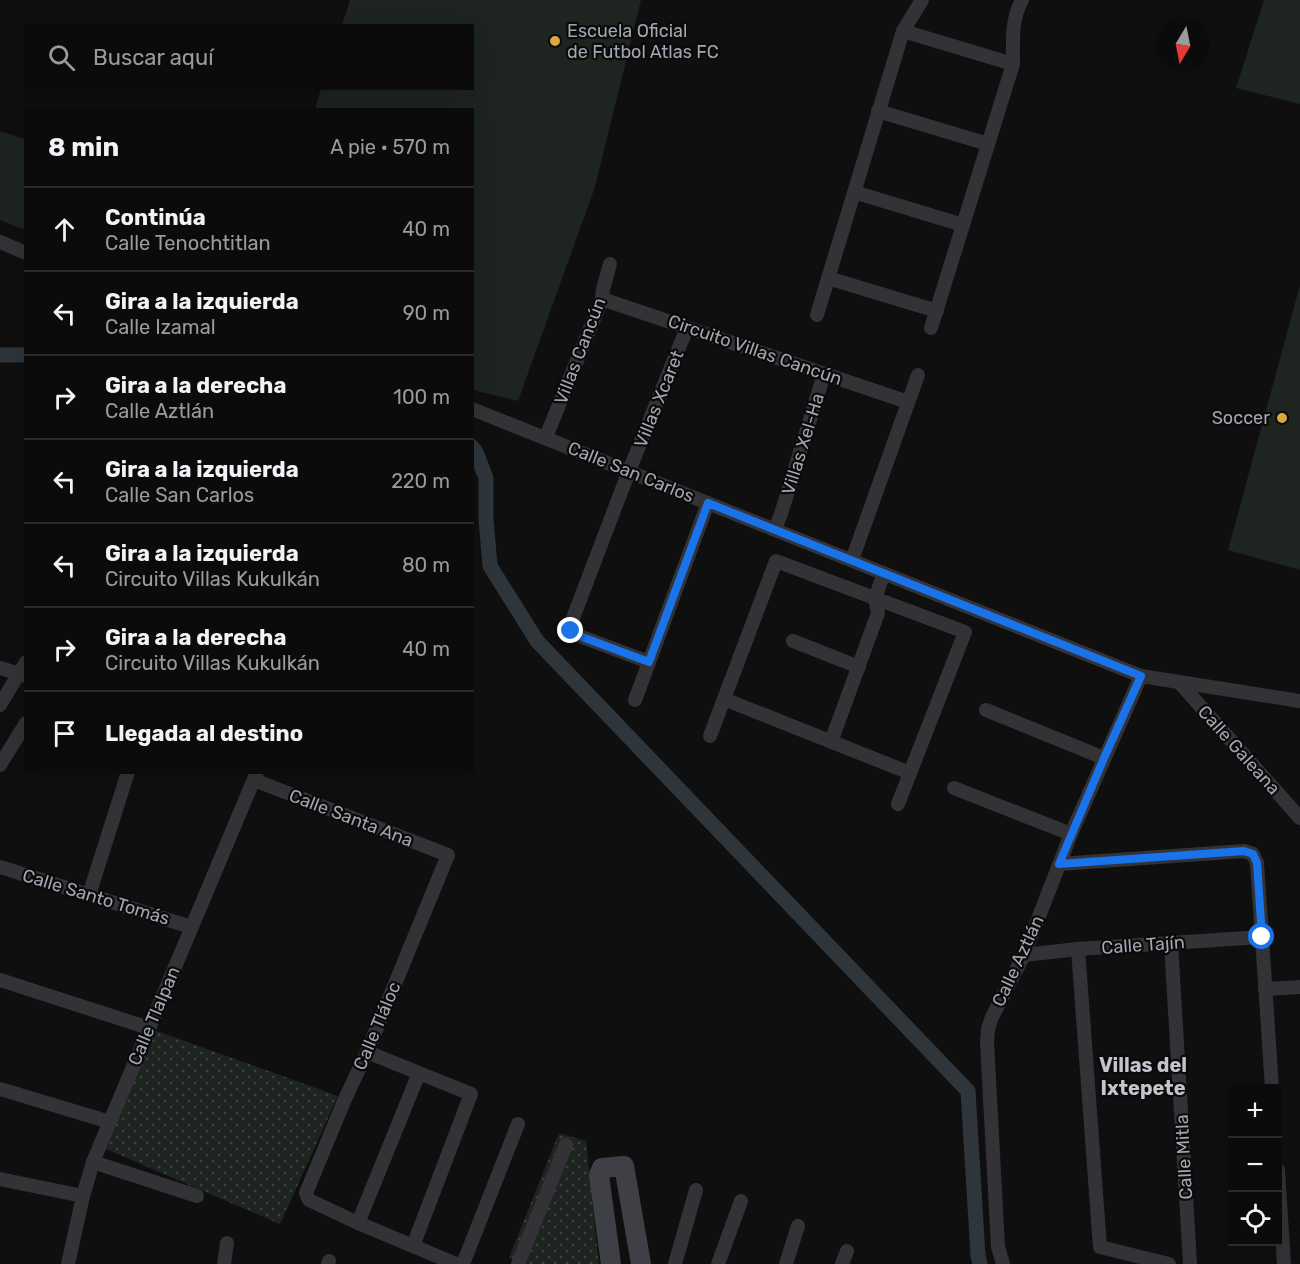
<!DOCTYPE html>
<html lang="es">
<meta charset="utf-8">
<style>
body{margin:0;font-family:Rubik,sans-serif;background:#19191a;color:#f1f3f6}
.controls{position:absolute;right:18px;bottom:18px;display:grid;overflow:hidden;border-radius:0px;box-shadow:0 6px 24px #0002}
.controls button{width:54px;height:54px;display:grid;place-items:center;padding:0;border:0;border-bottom:2px solid #2b2b2d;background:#0b0b0c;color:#f1f3f6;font:30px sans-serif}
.compass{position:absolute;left:1156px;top:18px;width:54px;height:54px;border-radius:50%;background:#0b0b0c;box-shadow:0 6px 24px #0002;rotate:190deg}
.stop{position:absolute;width:18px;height:18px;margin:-14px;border:4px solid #1a73e8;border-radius:50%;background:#fff}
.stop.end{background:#1a73e8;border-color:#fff;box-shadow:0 2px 6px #0008}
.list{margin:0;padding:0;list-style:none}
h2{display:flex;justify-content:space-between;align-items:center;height:78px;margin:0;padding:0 24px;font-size:26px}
h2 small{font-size:20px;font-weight:400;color:#9a9b9d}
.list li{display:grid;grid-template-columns:39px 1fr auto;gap:18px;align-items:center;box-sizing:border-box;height:84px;padding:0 24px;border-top:2px solid #2b2b2d}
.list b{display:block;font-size:22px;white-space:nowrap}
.list p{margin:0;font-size:20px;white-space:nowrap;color:#9a9b9d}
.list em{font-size:20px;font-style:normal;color:#9a9b9d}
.icon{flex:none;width:33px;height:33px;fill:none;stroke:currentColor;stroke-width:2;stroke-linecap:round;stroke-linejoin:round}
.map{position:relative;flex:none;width:1300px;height:1264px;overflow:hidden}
.search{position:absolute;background:#0b0b0c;box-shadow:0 6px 24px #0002;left:24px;top:24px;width:450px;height:66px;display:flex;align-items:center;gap:15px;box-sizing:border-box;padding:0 21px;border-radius:0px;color:#9a9b9d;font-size:22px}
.panel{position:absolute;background:#0b0b0c;box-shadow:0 6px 24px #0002;left:24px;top:108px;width:450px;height:666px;border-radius:0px}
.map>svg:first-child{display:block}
.grass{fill:url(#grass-dots)}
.garden{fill:#1e241f}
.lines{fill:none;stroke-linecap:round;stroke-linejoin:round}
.canal{stroke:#2e353b;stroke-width:15}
.street{stroke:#333337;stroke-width:14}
.secondary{stroke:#3f4045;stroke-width:20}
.route{stroke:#1a73e8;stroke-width:8}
.poi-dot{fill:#dca73c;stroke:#0a0a0b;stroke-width:2}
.labels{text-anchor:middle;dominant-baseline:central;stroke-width:4.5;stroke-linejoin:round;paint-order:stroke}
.poi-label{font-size:18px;fill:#a2a6b0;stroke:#0a0a0b;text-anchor:start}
.street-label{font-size:18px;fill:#a2a6b0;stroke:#0a0a0b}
.neighbourhood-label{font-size:20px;font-weight:bold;fill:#c2c5cc;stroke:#0a0a0b}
</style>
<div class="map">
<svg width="1300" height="1264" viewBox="0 0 1300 1264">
<defs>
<pattern id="grass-dots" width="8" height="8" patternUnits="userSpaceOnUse" patternTransform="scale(1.5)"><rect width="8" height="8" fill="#1e241f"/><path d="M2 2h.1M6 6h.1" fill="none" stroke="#3c413d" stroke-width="1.8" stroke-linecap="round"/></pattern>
</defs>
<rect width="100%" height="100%" fill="#0f0f10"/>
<g class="grass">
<polygon points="154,1030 338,1096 280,1224 106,1149"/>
<polygon points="559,1133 586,1141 599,1264 528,1264 509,1258"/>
</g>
<g class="garden">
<polygon points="350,0 641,0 595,187 518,401 473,390 472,110 315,109 321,89 472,88 472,26 342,25"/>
<polygon points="1264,0 1300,0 1300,104 1236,88"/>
<polygon points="0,131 25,139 25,230 0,220"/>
<polygon points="1300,285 1300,570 1228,550"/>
</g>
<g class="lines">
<g class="canal">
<polyline points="0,355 26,355"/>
<polyline points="472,447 476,452 486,478 486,519 490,566 537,641 968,1091 978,1256 980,1264"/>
</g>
<g class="street">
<polyline points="903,31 1013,64"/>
<polyline points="878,111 988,144"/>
<polyline points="854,192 963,225"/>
<polyline points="0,242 26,253"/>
<polyline points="828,278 937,311"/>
<polyline points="602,299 908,402"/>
<polyline points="817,315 903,31 922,0"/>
<path d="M931,328l82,-264c0,-22 -2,-44 9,-64"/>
<polyline points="472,409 1141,676 1300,701"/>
<polyline points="546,437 602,299 603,289 610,264"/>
<polyline points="775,529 781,514 824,374"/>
<polyline points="852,560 918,375"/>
<polyline points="793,641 859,667"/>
<polyline points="649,662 574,634 571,631 570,626 629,471 687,328"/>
<polyline points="0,668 26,676"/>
<polyline points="1179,682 1300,818"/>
<polyline points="724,699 910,773"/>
<polyline points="635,700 708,503"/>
<polyline points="0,705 26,662"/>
<polyline points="986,710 1104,758"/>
<polyline points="710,736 776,561 965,632 898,804"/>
<polyline points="831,742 878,613 875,598 884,573"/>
<polyline points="0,765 26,723"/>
<polyline points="254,780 448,855 367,1052 345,1099 306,1193 309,1200 358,1223 456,1264"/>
<polyline points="954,788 1071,834"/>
<polyline points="1059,864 1244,851 1253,854 1257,863 1272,1088"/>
<polyline points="0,867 191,927"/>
<polyline points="89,895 128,772"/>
<polyline points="1171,943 1190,1264"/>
<polyline points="1078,949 1100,1247 1169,1264"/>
<polyline points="1024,955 1078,949 1262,937"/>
<polyline points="0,980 149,1028"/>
<polyline points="1265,989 1300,987"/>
<polyline points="367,1052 471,1094 413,1246"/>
<polyline points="0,1089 110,1122"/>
<polyline points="93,1162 197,1196"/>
<polyline points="1278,1170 1284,1264"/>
<polyline points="0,1179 83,1196"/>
<polyline points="358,1223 419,1073"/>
<polyline points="68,1264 83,1196 93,1162 257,772"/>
<polyline points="224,1264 227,1243"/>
<polyline points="328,1264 329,1261"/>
<polyline points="463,1264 518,1124"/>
<polyline points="518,1264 566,1145"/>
<polyline points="675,1264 696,1190"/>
<polyline points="718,1264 741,1201"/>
<polyline points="786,1264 798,1226"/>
<polyline points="842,1264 847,1251"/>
<polyline points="1003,1264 998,1247 987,1042 988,1029 992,1017 1024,955 1071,834 1141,676"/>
</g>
<polyline class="secondary" points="611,1264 599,1175 602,1168 624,1166 641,1264"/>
</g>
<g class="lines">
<polyline class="route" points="571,631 574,634 649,662 708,503 1141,676 1104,758 1059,864 1244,851 1253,854 1257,863 1262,937"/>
</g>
<g class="poi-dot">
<circle cx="555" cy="41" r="6"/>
<circle cx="1282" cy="418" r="6"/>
</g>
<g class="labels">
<g class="poi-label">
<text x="567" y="31">Escuela Oficial<tspan x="567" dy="21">de Futbol Atlas FC</tspan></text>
<text x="1270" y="418" text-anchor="end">Soccer</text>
</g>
<g class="street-label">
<text transform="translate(755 350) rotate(19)">Circuito Villas Cancún</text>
<text transform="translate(580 351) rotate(-69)">Villas Cancún</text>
<text transform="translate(659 399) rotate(-68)">Villas Xcaret</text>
<text transform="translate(803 444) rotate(-73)">Villas Xel-Ha</text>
<text transform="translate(631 472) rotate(22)">Calle San Carlos</text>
<text transform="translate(1239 750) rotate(48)">Calle Galeana</text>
<text transform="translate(351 818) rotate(21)">Calle Santa Ana</text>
<text transform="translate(96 897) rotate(17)">Calle Santo Tomás</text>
<text transform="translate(1143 945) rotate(-4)">Calle Tajín</text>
<text transform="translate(1018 961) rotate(-65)">Calle Aztlán</text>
<text transform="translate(154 1016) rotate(-67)">Calle Tlalpan</text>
<text transform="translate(377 1026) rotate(-67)">Calle Tláloc</text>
<text transform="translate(1184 1157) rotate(-93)">Calle Mitla</text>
</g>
<g class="neighbourhood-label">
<text x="1143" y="1065">Villas del<tspan x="1143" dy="23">Ixtepete</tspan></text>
</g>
</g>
</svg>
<div class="controls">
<button>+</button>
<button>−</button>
<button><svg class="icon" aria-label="locate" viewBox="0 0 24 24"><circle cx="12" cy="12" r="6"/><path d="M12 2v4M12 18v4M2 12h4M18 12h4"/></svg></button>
</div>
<svg class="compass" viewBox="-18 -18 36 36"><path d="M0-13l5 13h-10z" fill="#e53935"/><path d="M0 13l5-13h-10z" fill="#9a9b9d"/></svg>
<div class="stop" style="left:1262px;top:937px"></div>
<div class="stop end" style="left:571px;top:631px"></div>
<div class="search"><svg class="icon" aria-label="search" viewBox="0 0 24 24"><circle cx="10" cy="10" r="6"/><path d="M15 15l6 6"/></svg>Buscar aquí</div>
<section class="panel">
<h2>8 min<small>A pie · 570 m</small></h2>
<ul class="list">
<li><svg class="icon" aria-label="ahead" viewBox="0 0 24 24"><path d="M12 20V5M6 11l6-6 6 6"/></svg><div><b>Continúa</b><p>Calle Tenochtitlan</p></div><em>40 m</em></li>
<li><svg class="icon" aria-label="left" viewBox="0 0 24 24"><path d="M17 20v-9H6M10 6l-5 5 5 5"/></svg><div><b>Gira a la izquierda</b><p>Calle Izamal</p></div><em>90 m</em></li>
<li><svg class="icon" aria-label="right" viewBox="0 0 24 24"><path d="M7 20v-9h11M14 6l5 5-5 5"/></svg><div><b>Gira a la derecha</b><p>Calle Aztlán</p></div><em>100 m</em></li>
<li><svg class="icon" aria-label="left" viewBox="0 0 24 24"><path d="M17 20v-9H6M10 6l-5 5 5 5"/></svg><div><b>Gira a la izquierda</b><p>Calle San Carlos</p></div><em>220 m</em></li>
<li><svg class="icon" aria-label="left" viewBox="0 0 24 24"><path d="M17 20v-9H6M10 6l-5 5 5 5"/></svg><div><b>Gira a la izquierda</b><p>Circuito Villas Kukulkán</p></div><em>80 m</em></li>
<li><svg class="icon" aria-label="right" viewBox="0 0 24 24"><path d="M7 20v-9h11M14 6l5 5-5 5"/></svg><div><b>Gira a la derecha</b><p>Circuito Villas Kukulkán</p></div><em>40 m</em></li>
<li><svg class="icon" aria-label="arrive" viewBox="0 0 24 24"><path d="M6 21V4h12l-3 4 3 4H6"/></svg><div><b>Llegada al destino</b></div></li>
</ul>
</section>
</div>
